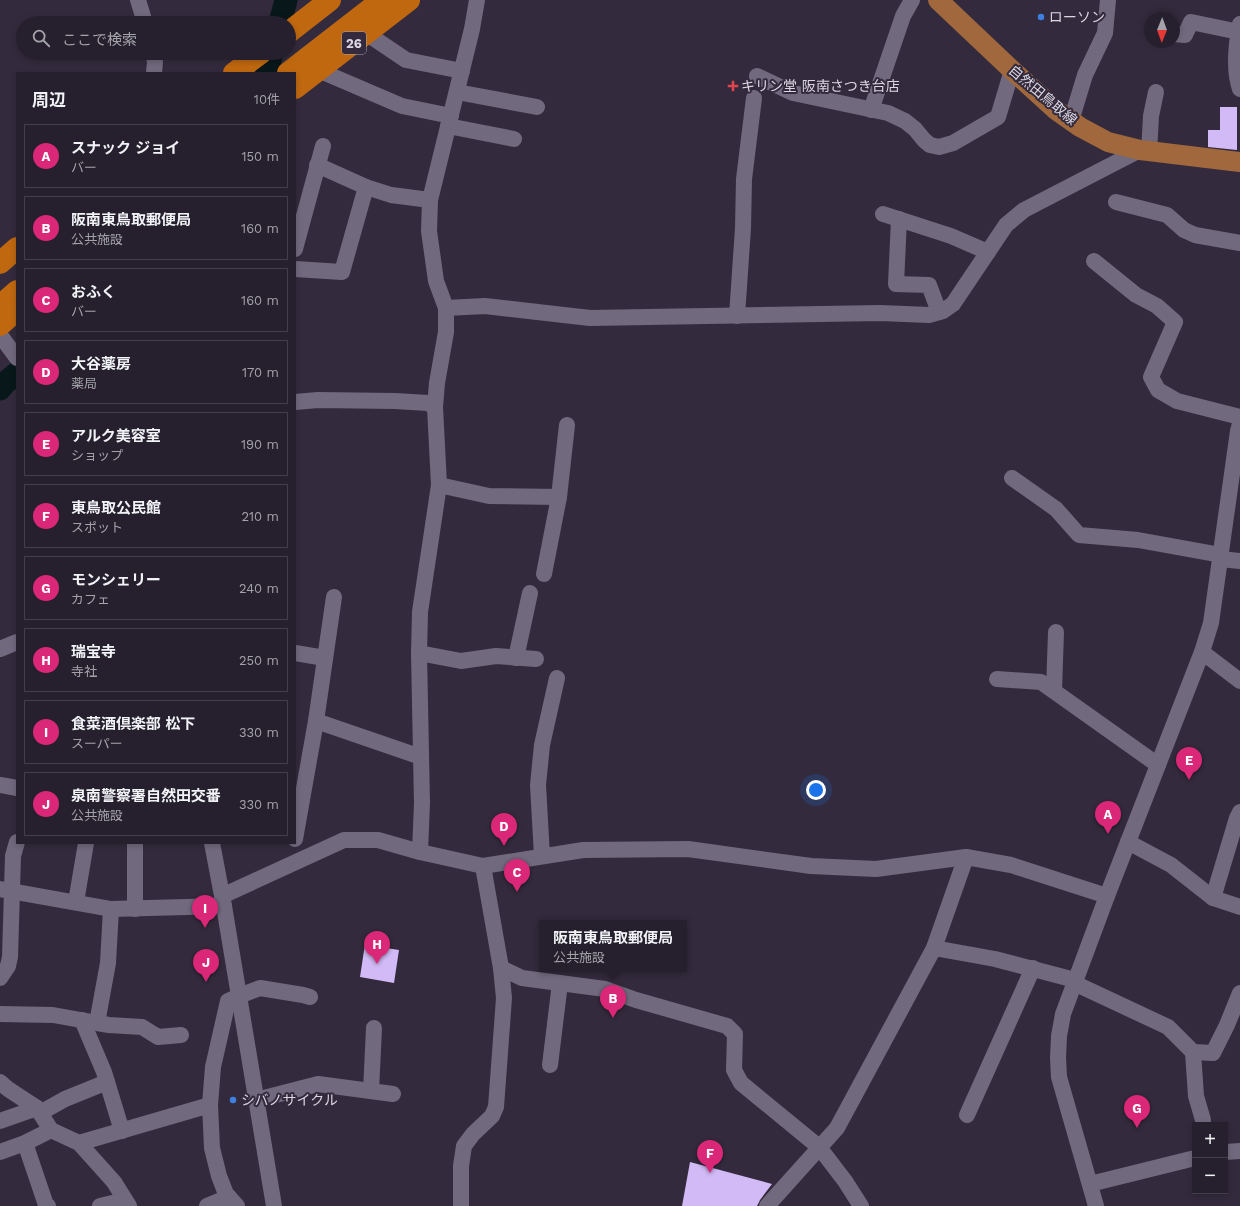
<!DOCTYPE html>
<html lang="ja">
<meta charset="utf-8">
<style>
body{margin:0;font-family:"Work Sans","Noto Sans JP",sans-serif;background:#322d3a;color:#f1f3f6}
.controls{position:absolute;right:12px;bottom:12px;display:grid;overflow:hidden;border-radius:0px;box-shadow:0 2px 6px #0003}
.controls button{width:36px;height:36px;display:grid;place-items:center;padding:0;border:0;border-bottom:1px solid #423e4a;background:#26202e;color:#f1f3f6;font:20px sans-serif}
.compass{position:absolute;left:1144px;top:12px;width:36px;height:36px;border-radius:50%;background:#26202e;box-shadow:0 2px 6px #0003;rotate:181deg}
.you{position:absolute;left:816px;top:790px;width:14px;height:14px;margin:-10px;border:3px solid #fff;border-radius:50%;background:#1a73e8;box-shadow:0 0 0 6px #1a73e833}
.badge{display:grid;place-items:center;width:26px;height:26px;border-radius:50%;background:#db2777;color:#fff;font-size:13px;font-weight:700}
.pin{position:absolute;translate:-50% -33px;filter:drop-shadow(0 1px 2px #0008)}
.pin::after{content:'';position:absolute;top:21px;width:14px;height:12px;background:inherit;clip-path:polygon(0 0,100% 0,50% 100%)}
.popup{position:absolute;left:539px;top:920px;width:148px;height:52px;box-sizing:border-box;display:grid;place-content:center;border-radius:0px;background:#26202e;filter:drop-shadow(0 1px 3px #0005);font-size:13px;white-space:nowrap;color:#a4a3aa}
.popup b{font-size:15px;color:#f1f3f6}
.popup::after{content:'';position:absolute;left:50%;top:100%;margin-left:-8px;border:8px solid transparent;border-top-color:#26202e}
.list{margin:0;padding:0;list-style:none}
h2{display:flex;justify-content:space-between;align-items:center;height:52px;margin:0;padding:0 16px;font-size:17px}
h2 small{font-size:13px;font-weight:400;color:#a4a3aa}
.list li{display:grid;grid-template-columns:26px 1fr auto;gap:12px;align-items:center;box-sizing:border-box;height:64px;margin:0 8px 8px;padding:0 8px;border:1px solid #423e4a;border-radius:0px}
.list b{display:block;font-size:15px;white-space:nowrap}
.list p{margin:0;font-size:13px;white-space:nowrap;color:#a4a3aa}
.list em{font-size:13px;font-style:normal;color:#a4a3aa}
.icon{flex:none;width:22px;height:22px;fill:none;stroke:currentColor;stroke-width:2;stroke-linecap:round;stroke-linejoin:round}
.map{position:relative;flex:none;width:1240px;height:1206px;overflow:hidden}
.search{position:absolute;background:#26202e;box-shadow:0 2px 6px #0003;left:16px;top:16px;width:280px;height:44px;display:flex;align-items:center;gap:10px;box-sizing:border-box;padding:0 14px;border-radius:22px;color:#a4a3aa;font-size:15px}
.panel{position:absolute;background:#26202e;box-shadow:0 2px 6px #0003;left:16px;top:72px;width:280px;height:772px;border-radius:0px}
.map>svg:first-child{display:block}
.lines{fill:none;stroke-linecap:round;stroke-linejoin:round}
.river{stroke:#08171a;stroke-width:23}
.building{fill:#d2baf6}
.minor{stroke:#71697e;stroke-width:16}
.major{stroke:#a0683c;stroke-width:20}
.highway{stroke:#bf6810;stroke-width:22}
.shop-dot{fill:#3f7fe0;stroke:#332b3d;stroke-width:1.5}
.health-dot{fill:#e0444e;stroke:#332b3d;stroke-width:1.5}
.labels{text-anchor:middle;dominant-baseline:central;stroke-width:4;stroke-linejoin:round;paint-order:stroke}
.shield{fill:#332b3d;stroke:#a9a3b0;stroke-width:1}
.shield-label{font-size:13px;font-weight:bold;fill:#dbd6e2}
.poi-label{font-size:14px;fill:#dbd6e2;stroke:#332b3d;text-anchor:start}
.street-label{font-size:14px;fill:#dbd6e2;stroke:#332b3d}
</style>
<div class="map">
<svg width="1240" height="1206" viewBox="0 0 1240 1206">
<rect width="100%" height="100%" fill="#332b3d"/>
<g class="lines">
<g class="river">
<polyline points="280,23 286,0"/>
<polyline points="267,73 272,53"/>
<polyline points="0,389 5,383 17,373"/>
</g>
</g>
<g class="building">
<polygon points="1220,107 1237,107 1237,150 1208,147 1208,130 1220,130"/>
<polygon points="376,942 387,944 386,948 399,950 394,983 360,977 365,944 376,946"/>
<polygon points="690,1162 772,1184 760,1200 757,1206 682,1206"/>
</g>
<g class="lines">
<g class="minor">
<polyline points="138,0 145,23"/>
<path d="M1240,24c-4,21 -7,45 0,65"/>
<polyline points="366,33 406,60 462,71"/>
<polyline points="1174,34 1185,35 1191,22 1239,32"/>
<polyline points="153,53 155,62 154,73"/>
<polyline points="318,70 402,106 451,116"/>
<polyline points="757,76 793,93 888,113 905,121 915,129 924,140 930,145 939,147 953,143 998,117 1012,70"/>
<polyline points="457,92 537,107"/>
<polyline points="871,110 903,16 912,0"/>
<polyline points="1071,121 1085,75 1105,33 1108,0"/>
<polyline points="448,126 514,139"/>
<polyline points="1149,152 1151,116 1156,92"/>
<polyline points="317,165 366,187 391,195 430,200"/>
<polyline points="1116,202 1167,215 1184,230 1195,235 1240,243"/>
<polyline points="883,214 951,236 988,252"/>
<polyline points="899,219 896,284 929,285 939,312"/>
<polyline points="295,249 323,146"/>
<polyline points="1094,261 1136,295 1157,306 1175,322 1151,377 1158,390 1177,401 1240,417"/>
<polyline points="295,269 342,272 366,187"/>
<polyline points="446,308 485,306 590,318 880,313 929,315 943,311 953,304 1006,225 1024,210 1140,150"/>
<polyline points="737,316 743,228 744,179 754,98"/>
<polyline points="0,335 17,358"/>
<polyline points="295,402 318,400 395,401 428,403 435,407"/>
<polyline points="1012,478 1056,509 1079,535 1138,540 1221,555"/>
<polyline points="439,485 489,496 559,497"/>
<polyline points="1220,559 1240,561"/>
<polyline points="544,574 559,497 567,425"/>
<polyline points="0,649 17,642"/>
<polyline points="1202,652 1240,681"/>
<polyline points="295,653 325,658"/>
<polyline points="419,653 461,661 496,656 536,659"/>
<polyline points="516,658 530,593"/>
<polyline points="997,679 1041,682 1158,765"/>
<polyline points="1054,690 1056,632"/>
<polyline points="316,721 421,757"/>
<polyline points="0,785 17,788"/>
<polyline points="295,839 316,721 334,597"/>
<polyline points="1128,842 1171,865 1213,898 1240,907"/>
<polyline points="212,843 224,906 274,1206"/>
<polyline points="420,852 422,803 419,653 420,612 439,485 435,407 437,383 446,332 446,308 436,281 429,231 430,200 472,29 477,0"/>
<polyline points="542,856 538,785 542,745 557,678"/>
<polyline points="0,889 111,909 224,906"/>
<polyline points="222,896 344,840 378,840 420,852 483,866 583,850 688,849 811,866 876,869 966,857 1011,865 1107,896"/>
<polyline points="1213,898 1237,818 1240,812"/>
<polyline points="76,902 86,843"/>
<polyline points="111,909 108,963 97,1023 109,1025 142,1027 158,1037 181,1035"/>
<polyline points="135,909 135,843"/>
<polyline points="934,948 995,959 1075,980"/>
<polyline points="501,968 522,978 605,989 636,1000 727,1026 735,1034 734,1070 741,1083 819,1147 845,1181 861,1206"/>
<polyline points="0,978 8,966 10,957 13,856 17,842"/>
<polyline points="1074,983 1168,1027 1193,1052 1213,1053 1227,1025 1240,993"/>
<polyline points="0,1014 53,1015 92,1022"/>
<polyline points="82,1020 104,1072 122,1131"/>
<polyline points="1193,1052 1196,1096 1203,1120"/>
<polyline points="550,1065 560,983"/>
<polyline points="0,1082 8,1089 37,1108 51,1130 79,1143 114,1182 129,1206"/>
<polyline points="371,1091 374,1028"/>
<polyline points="256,1100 318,1084 393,1094"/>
<polyline points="40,1113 65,1099 107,1082"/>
<polyline points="967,1115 1033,968"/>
<polyline points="0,1121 37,1108"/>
<polyline points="25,1143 46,1205 48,1206"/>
<polyline points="79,1143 210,1105"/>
<polyline points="0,1152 25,1143 51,1130"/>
<polyline points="1225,1152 1240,1151"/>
<polyline points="1090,1184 1195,1158"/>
<polyline points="100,1206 125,1200"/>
<polyline points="207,1206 229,1197"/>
<polyline points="237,1206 226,1194 219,1176 212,1148 210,1105 213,1067 228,1001 239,996 260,988 303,995 310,997"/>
<polyline points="461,1206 461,1166 464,1146 473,1134 492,1116 496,1107 504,998 501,968 483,866"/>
<polyline points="767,1206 837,1128 934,948 966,857"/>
<polyline points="1096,1206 1059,1077 1058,1058 1059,1036 1063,1014 1107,896 1202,652 1211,623 1238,431 1240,424"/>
</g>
<polyline class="major" points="938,0 1012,70 1056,110 1080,127 1108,142 1140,150 1240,162"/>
<g class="highway">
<polyline points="289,32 330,0"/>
<polyline points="234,73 261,53"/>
<polyline points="288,73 382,0"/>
<polyline points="295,88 409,0"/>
<polyline points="0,263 17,248"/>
<polyline points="0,306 17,291"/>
<polyline points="0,325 17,310"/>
</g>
</g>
<g class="shop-dot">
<circle cx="1041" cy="17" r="4"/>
<circle cx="233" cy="1100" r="4"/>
</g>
<path class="health-dot" d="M731 80h4v4h4v4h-4v4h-4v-4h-4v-4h4z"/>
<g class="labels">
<rect class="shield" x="342" y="32" width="24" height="22" rx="3"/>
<g class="shield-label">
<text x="354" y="43">26</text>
</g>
<g class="poi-label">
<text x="1049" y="17">ローソン</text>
<text x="741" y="86">キリン堂 阪南さつき台店</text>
<text x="241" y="1100">シバノサイクル</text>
</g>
<g class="street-label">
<text transform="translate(1043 95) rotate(40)">自然田鳥取線</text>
</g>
</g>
</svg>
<div class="controls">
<button>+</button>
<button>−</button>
</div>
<svg class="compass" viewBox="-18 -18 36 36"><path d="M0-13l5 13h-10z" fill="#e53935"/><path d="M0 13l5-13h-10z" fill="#a4a3aa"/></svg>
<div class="you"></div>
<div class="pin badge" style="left:1108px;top:834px">A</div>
<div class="pin badge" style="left:613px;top:1018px">B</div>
<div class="popup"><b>阪南東鳥取郵便局</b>公共施設</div>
<div class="pin badge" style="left:517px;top:892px">C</div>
<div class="pin badge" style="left:504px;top:846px">D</div>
<div class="pin badge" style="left:1189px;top:780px">E</div>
<div class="pin badge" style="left:710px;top:1173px">F</div>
<div class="pin badge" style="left:1137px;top:1128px">G</div>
<div class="pin badge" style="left:377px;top:964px">H</div>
<div class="pin badge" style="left:205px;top:928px">I</div>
<div class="pin badge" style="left:206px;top:982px">J</div>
<div class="search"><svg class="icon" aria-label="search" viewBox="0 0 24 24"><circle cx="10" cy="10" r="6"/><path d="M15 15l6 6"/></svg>ここで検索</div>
<section class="panel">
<h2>周辺<small>10件</small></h2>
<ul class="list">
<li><span class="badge">A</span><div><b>スナック ジョイ</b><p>バー</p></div><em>150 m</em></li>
<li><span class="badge">B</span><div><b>阪南東鳥取郵便局</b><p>公共施設</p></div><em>160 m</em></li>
<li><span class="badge">C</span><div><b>おふく</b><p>バー</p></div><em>160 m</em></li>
<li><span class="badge">D</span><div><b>大谷薬房</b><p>薬局</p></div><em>170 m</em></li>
<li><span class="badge">E</span><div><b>アルク美容室</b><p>ショップ</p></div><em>190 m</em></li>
<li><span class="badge">F</span><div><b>東鳥取公民館</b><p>スポット</p></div><em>210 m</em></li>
<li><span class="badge">G</span><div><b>モンシェリー</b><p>カフェ</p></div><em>240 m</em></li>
<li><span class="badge">H</span><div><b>瑞宝寺</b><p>寺社</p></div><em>250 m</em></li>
<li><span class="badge">I</span><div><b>食菜酒倶楽部 松下</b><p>スーパー</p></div><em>330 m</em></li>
<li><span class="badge">J</span><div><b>泉南警察署自然田交番</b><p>公共施設</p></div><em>330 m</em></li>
</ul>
</section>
</div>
